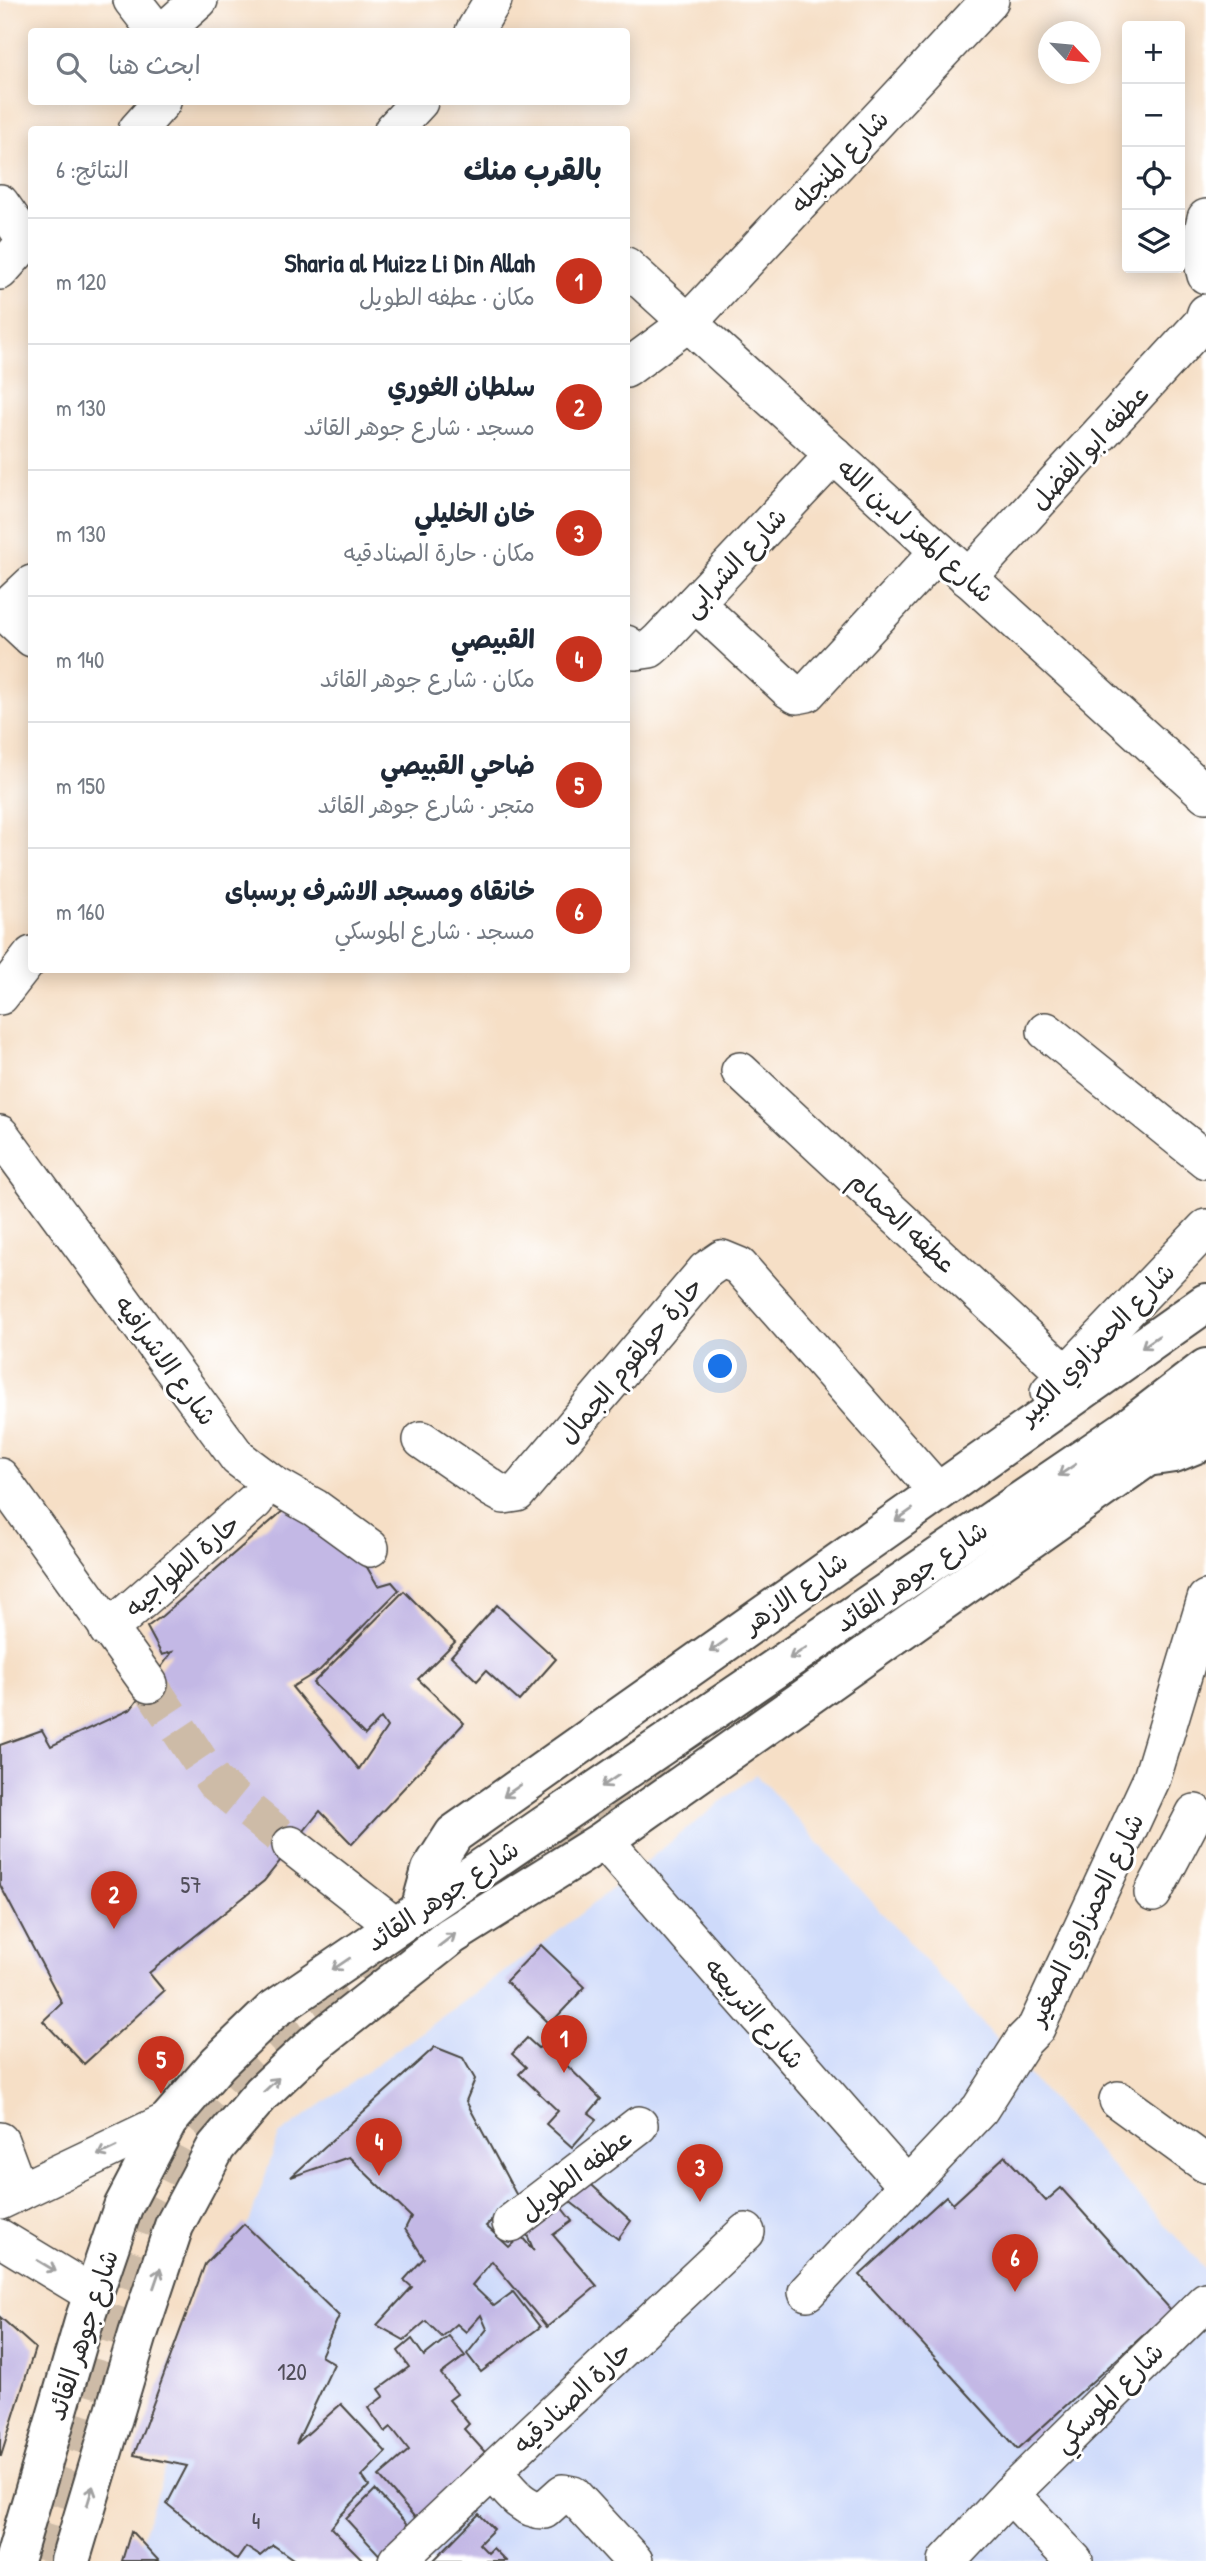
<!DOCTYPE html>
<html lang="ar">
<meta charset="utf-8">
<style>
body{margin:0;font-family:"Patrick Hand","Playpen Sans Arabic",sans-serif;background:#f6f6f7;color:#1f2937;direction:rtl}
.controls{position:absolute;right:21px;top:21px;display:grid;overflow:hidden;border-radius:7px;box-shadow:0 4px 18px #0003}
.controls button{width:63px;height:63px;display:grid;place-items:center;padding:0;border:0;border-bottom:2px solid #e0e1e3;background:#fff;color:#1f2937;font:35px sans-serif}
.compass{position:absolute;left:1038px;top:21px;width:63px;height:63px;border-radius:50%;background:#fff;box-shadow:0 4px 18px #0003;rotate:116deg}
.you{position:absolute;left:721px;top:1367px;width:24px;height:24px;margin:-18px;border:5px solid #fff;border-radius:50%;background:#1a73e8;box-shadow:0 0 0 10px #1a73e833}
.badge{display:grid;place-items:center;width:46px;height:46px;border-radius:50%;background:#c8321e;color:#fff;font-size:23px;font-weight:700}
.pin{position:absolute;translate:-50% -58px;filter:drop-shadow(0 2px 4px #0008)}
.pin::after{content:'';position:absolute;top:37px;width:24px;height:21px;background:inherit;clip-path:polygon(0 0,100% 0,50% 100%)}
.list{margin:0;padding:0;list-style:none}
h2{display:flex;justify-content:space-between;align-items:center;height:91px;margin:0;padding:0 28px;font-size:30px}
h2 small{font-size:23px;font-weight:400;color:#747a83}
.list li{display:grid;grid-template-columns:46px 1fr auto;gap:21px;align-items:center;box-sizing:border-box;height:126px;padding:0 28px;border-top:2px solid #e0e1e3}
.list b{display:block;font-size:26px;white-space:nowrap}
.list p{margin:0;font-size:23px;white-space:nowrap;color:#747a83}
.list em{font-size:23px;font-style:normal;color:#747a83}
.icon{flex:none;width:38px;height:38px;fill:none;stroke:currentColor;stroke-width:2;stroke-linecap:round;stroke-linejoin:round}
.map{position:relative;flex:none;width:1206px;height:2561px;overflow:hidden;direction:ltr}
.search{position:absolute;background:#fff;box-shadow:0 4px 18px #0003;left:28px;top:28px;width:602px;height:77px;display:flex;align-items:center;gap:18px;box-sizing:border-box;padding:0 24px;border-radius:7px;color:#747a83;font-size:26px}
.panel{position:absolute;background:#fff;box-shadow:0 4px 18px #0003;left:28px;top:126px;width:602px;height:847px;border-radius:7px;direction:rtl}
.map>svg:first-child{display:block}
.built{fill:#cedafa}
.building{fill:#c3b8e5}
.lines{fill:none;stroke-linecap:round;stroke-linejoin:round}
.street-tunnel{stroke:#cdbba7;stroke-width:37;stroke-dasharray:37 18;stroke-linecap:butt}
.primary-tunnel{stroke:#cdbba7;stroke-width:38;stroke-dasharray:38 19;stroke-linecap:butt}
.street-casing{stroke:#494642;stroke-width:40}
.secondary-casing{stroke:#494642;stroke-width:42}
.primary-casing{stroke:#494642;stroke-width:42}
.street{stroke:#fff;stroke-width:37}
.secondary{stroke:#fff;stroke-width:38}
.primary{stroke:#fff;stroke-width:38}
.oneway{stroke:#a0a0a0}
.labels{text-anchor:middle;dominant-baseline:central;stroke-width:6;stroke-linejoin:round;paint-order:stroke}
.number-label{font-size:23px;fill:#514e5a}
.street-label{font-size:26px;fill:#2b2b2b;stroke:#fff}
</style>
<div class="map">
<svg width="1206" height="2561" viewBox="0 0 1206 2561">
<rect width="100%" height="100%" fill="#fff"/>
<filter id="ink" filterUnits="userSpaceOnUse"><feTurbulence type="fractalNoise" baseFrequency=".0143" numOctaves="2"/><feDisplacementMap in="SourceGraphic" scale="14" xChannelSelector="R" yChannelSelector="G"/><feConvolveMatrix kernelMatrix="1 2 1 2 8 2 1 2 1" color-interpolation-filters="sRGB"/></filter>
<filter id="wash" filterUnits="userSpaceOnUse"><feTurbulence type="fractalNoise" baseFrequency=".00686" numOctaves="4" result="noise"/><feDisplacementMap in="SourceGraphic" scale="28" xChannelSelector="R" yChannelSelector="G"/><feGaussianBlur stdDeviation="1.57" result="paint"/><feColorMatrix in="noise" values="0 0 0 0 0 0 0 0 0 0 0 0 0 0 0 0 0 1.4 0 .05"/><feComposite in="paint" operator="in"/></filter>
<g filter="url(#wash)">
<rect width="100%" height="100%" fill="#f6dfc6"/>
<polygon class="built" points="756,1774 1206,2270 1206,2561 134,2561 279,2135 541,1945"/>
<g id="blocks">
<g class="building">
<polygon points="292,1503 351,1540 378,1586 392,1582 399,1590 320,1670 292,1687 359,1769 387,1727 381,1718 365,1735 313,1683 404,1591 455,1642 418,1679 464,1723 352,1844 320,1811 264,1881 149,1973 164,1991 84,2064 43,2021 62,2003 0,1885 0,1745 42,1730 51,1746 131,1709 172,1652 162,1655 147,1627 162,1616"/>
<polygon points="497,1605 556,1659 519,1701 486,1671 477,1681 451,1656"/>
<polygon points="541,1945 585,1987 550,2024 506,1981"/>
<polygon points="527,2038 538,2048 546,2045 601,2099 589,2113 597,2119 572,2147 546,2124 558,2111 519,2074 526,2067 512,2054"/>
<polygon points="435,2047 463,2058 475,2079 466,2101 517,2196 486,2226 509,2247 521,2236 534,2251 522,2223 553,2197 572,2221 553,2235 597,2286 547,2327 492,2261 472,2285 494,2306 513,2292 540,2327 481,2372 467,2354 487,2329 481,2315 466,2332 457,2324 442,2337 426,2321 404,2340 377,2325 412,2287 404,2280 424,2258 405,2229 411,2217 349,2157 291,2177"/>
<polygon points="1005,2156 1046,2201 1061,2188 1171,2310 1018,2449 860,2275 946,2196 953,2204"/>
<polygon points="582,2176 631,2221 618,2239 559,2193"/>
<polygon points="244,2224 339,2316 321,2356 334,2364 296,2444 341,2404 386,2452 362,2476 369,2486 340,2516 331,2528 364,2561 296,2561 273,2545 260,2556 246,2547 237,2560 167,2504 187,2466 134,2455 205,2264"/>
<polygon points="0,2317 35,2348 1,2456 0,2456"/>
<polygon points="449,2336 465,2356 441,2374 457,2394 449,2400 469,2424 464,2429 493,2461 424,2528 379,2476 409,2450 391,2427 385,2432 368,2408 384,2396 379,2389 409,2367 398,2351 412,2339 424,2356"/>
<polygon points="375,2490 419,2537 385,2561 346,2519"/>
<polygon points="479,2514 494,2529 479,2544 488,2553 493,2548 506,2561 433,2561"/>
<polygon points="131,2531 159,2561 122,2561"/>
</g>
</g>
</g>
<g filter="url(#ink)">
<use href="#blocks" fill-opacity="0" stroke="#494642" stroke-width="2"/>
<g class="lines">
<polyline class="street-tunnel" points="149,1684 214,1782 291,1845"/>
<polyline class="primary-tunnel" points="43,2561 111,2329 149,2219 193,2134 242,2077 295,2026 666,1765"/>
<defs>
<g id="street">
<polyline points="132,0 157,32"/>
<polyline points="163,32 199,0"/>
<polyline points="474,32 493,0"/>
<polyline points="137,130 162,102"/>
<polyline points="393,130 419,102"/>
<polyline points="0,203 26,240"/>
<path d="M1206,218c-5,19 -6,37 0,57"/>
<polyline points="626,266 1206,794"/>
<polyline points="0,271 32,235"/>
<polyline points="626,369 688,323 990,0"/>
<polyline points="968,578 1203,322 1206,313"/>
<polyline points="695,603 788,689 797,695 807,693 939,551"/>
<polyline points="3,611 32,638"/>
<polyline points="0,614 32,584"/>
<polyline points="626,644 636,651 650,649 660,640 834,455"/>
<polyline points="0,996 32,955"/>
<polyline points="1046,1031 1206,1160"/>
<polyline points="740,1071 1066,1374"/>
<polyline points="0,1134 238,1458 274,1485 315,1508 370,1548"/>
<polyline points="1049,1392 1206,1228"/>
<polyline points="422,1440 493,1489 504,1495 517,1493 706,1270 722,1259 739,1266 938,1492"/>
<polyline points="0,1477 149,1684"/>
<polyline points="108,1630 255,1501"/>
<polyline points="604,1840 907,2186"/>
<polyline points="291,1845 396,1927"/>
<polyline points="1153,1893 1195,1813"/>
<polyline points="1118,2100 1206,2164"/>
<polyline points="0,2141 19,2192"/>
<polyline points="0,2201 168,2121"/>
<polyline points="511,2223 639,2125"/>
<polyline points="0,2238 94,2295"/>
<polyline points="807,2292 980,2109 1024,2040 1036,2028 1152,1778 1206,1599"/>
<path d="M493,2471c14,16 28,39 51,39l19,-17 10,2 61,66"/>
<polyline points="1010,2494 1074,2561"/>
<polyline points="397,2561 746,2232"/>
<polyline points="947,2561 1010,2494 1206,2301"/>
</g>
<g id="secondary">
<polyline points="1147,1457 1174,1453 1206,1440"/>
<polyline points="420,1910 431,1870 454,1834 1206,1303"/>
</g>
<g id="primary">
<polyline points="14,2561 85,2318 123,2207 168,2121 218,2063 272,2011 1124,1431 1206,1368"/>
<polyline points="70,2561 138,2334 174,2226 216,2147 262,2093 313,2045 451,1936 604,1840 1147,1457 1206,1410"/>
</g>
</defs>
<use href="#street" class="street-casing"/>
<use href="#secondary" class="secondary-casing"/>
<use href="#primary" class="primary-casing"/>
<use href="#street" class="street"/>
<use href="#secondary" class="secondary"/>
<use href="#primary" class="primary"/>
</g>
<defs><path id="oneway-shaft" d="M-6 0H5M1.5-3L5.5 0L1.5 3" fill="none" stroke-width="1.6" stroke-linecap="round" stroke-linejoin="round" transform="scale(1.75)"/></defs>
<g class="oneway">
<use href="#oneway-shaft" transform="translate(1150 1342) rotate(145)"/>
<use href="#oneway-shaft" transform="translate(1067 1470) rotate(146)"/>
<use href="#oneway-shaft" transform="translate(904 1515) rotate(145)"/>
<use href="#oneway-shaft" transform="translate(718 1646) rotate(145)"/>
<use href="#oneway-shaft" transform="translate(798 1653) rotate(146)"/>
<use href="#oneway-shaft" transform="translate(610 1781) rotate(146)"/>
<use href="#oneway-shaft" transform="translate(512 1791) rotate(145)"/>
<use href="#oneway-shaft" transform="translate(447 1940) rotate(-37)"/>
<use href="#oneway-shaft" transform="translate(341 1964) rotate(146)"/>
<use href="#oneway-shaft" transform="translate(271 2085) rotate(-43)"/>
<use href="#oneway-shaft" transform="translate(107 2151) rotate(154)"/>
<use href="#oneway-shaft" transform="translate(47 2266) rotate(31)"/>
<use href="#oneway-shaft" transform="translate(157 2278) rotate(-71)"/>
<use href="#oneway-shaft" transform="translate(90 2496) rotate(-73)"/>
</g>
</g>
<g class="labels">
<g class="number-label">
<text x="191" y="1884">57</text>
<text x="292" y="2371">120</text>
<text x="256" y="2520">4</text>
</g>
<g class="street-label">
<text transform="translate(839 161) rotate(-47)">شارع المنجله</text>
<text transform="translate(1089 447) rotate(-47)">عطفه ابو الفضل</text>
<text transform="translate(916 530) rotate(42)">شارع المعز لدين الله</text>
<text transform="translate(734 562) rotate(-47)">شارع الشرابى</text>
<text transform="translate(903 1222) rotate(43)">عطفه الحمام</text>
<text transform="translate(1096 1343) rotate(-46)">شارع الحمزاوي الكبير</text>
<text transform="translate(166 1360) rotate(54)">شارع الاشرافيه</text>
<text transform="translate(630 1360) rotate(-50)">حارة حولقوم الجمال</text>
<text transform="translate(182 1565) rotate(-41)">حارة الطواجيه</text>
<text transform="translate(911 1576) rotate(-34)">شارع جوهر القائد</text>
<text transform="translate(795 1592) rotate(-35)">شارع الازهر</text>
<text transform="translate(442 1895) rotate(-34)">شارع جوهر القائد</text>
<text transform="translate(1085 1919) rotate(-64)">شارع الحمزاوي الصغير</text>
<text transform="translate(755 2013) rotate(49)">شارع التربيعه</text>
<text transform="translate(575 2174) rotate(-37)">عطفه الطويل</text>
<text transform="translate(82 2335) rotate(-72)">شارع جوهر القائد</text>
<text transform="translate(572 2397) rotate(-43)">حارة الصنادقيه</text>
<text transform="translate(1108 2397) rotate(-45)">شارع الموسكي</text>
</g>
</g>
</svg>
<div class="controls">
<button>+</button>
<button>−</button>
<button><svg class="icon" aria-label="locate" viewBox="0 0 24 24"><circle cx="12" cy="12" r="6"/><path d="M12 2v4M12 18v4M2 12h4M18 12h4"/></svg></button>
<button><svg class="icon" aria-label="layers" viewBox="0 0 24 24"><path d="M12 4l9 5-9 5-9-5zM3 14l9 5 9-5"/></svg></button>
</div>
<svg class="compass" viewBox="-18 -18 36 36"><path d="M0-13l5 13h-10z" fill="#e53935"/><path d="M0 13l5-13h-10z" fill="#747a83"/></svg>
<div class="you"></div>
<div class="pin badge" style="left:564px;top:2073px">1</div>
<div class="pin badge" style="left:114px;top:1929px">2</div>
<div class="pin badge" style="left:700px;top:2202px">3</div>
<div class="pin badge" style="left:379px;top:2176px">4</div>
<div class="pin badge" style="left:161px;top:2094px">5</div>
<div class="pin badge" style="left:1015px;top:2292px">6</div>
<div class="search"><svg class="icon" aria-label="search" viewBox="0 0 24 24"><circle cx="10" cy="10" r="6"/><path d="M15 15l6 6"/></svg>ابحث هنا</div>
<section class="panel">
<h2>بالقرب منك<small>النتائج: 6</small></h2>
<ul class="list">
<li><span class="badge">1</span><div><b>Sharia al Muizz Li Din Allah</b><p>مكان · عطفه الطويل</p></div><em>120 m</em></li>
<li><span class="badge">2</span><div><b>سلطان الغوري</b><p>مسجد · شارع جوهر القائد</p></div><em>130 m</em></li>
<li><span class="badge">3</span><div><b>خان الخليلي</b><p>مكان · حارة الصنادقيه</p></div><em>130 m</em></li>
<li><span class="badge">4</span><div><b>القبيصي</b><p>مكان · شارع جوهر القائد</p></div><em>140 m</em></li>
<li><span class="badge">5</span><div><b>ضاحي القبيصي</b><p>متجر · شارع جوهر القائد</p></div><em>150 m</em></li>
<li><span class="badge">6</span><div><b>خانقاه ومسجد الاشرف برسباى</b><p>مسجد · شارع الموسكي</p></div><em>160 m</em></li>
</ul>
</section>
</div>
